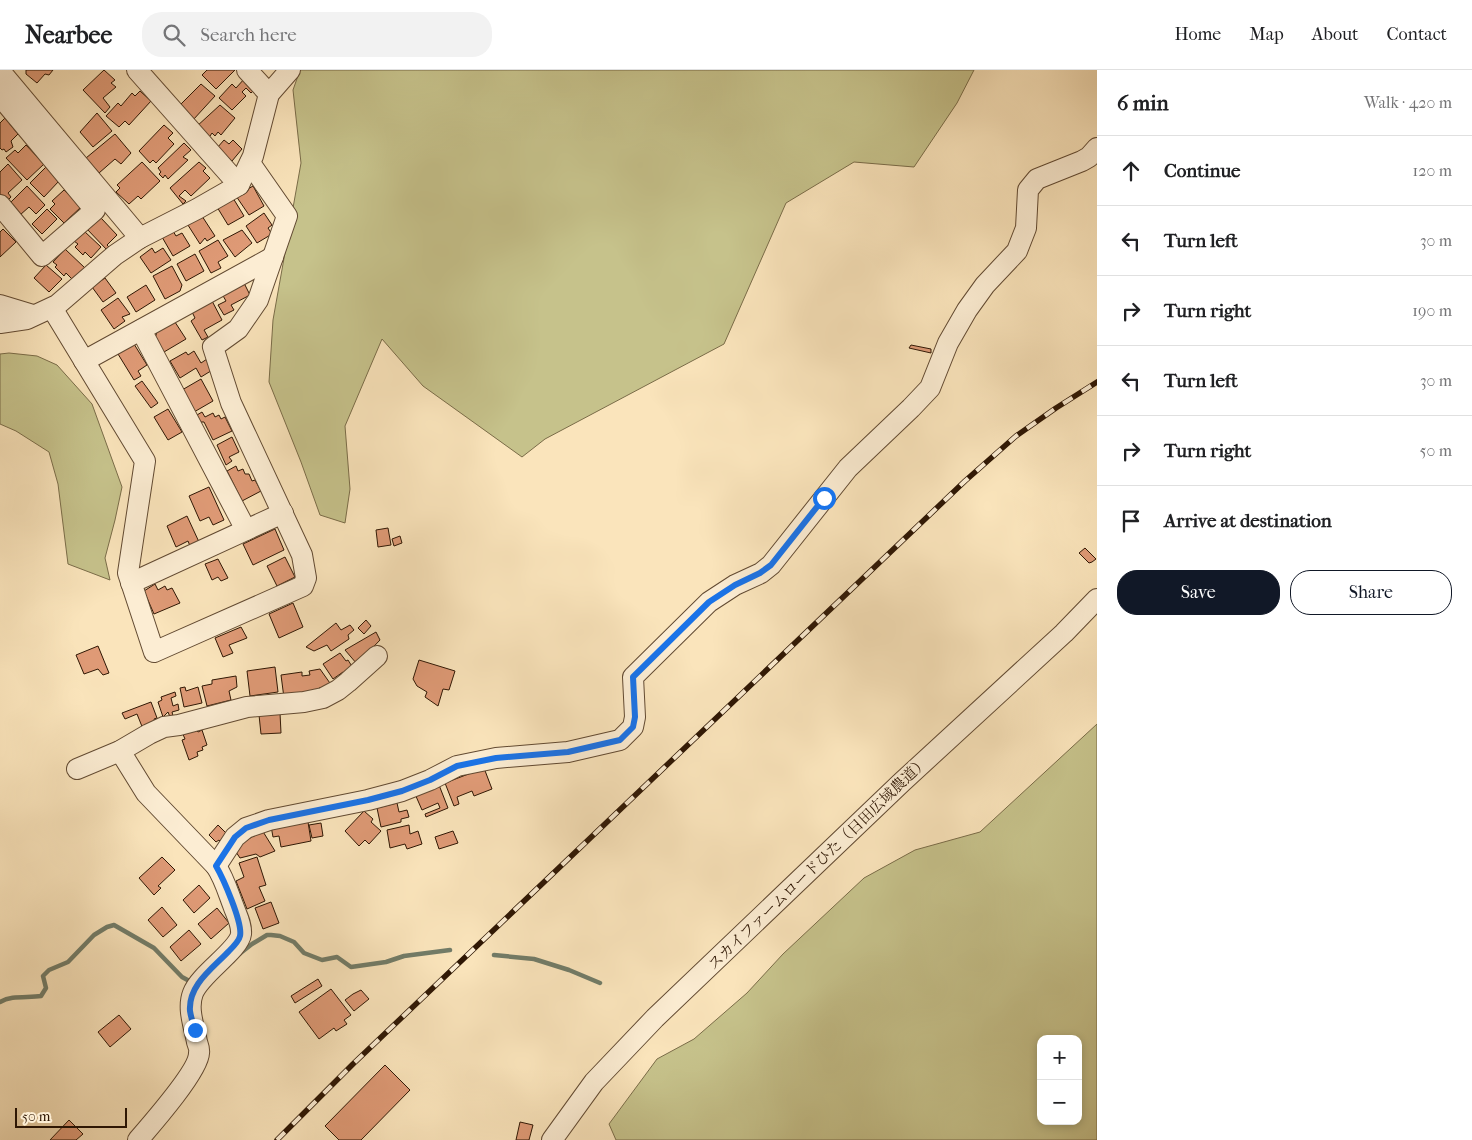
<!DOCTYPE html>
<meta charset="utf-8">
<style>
body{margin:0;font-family:"IM FELL French Canon","Noto Serif JP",serif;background:#f2f2f2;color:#202124}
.controls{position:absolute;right:15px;bottom:15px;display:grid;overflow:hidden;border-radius:10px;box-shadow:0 2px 8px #0003}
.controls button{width:45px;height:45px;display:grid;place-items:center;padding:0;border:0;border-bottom:1px solid #e0e0e0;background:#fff;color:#202124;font:25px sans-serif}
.scale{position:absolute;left:15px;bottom:12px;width:112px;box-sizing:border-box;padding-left:5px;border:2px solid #2f1704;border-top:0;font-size:14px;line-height:18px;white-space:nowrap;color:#2f1704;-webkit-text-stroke:4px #fcedd3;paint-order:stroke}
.stop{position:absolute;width:15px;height:15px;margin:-11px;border:4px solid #1a73e8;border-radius:50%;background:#fff}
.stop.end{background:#1a73e8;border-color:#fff;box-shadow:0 1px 5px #0008}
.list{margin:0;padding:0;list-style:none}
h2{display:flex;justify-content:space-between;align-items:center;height:65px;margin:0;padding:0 20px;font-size:21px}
h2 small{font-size:16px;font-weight:400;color:#757577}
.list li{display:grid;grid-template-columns:32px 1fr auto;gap:15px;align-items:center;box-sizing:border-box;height:70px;padding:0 20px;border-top:1px solid #e0e0e0}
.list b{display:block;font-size:19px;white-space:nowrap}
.list em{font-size:16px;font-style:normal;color:#757577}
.actions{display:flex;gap:10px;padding:15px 20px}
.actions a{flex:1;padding:11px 0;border:1px solid #111827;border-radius:20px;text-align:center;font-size:18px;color:#111827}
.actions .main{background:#111827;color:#fff}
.icon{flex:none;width:28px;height:28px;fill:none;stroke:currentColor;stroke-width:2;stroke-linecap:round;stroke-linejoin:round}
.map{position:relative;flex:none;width:1097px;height:1070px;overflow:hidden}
header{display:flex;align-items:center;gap:30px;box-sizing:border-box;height:70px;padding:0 25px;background:#fff;border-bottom:1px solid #e0e0e0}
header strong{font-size:24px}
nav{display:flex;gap:28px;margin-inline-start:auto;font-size:18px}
.search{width:350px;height:45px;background:#f2f2f2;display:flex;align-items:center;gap:12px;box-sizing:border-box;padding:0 18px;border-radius:20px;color:#757577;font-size:19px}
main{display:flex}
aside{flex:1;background:#fff}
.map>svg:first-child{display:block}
.green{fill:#c6c28b;stroke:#7a6c48;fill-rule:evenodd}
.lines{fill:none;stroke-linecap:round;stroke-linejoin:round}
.stream{stroke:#727c68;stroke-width:4.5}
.building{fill:#df9a76;stroke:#2f1704}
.minor-casing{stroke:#624a32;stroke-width:22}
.minor{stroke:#fcedd3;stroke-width:20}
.rail-casing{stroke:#2f1704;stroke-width:5.5}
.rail{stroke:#fcedd3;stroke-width:4;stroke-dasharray:11;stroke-linecap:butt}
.route{stroke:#1a73e8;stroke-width:6}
.labels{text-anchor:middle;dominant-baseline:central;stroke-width:4;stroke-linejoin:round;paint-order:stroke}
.street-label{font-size:15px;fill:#2f1704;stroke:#fcedd3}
</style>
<header>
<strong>Nearbee</strong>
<div class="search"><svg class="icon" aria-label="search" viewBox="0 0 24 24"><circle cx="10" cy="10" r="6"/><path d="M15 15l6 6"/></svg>Search here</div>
<nav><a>Home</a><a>Map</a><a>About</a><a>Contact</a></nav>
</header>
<main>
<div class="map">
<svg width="1097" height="1070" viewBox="0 0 1097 1070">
<rect width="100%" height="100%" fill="#fae4bb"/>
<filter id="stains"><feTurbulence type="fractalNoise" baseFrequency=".004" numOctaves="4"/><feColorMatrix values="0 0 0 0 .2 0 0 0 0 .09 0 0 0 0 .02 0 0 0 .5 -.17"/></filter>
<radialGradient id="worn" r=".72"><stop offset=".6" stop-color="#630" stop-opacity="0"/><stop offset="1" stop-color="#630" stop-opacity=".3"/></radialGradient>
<g class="green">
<polygon points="300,0 974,0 957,33 914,97 854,92 786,133 724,274 545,369 522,387 423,316 382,269 345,356 350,419 345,453 320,445 301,392 269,312 273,250 301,93 293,20"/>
<polygon points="9,283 37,286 57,295 92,334 122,417 115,450 105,488 110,510 68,494 58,414 49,382 16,361 0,354 0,284"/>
<path d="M1097,654v416h-481l-7,-16 48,-65 37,-20 53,-46 36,-39 81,-76 51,-28 65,-18zM1041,969h37v82h-37z"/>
</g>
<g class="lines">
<g class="stream">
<polyline points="238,885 252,874 267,865 271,865 280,866 294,872 304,883 322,890 337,887 351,897 386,892 404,886 450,880"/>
<polyline points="494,885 534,889 569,900 600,913"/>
<path d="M0,932c11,-7 28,-4 41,-6l5,-8 -3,-12 6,-6 19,-8 26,-27 13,-8 7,-2 40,23 28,29 11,6"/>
</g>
</g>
<g class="building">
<polygon points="26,0 53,0 49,5 45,4 37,13 26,4"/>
<polygon points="104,0 115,10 111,13 116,17 103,28 110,37 105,43 83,20"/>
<polygon points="207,0 235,0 216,19 202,5"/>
<polygon points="245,8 256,18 251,23 246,18 242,22 246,26 232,40 219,28 232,14 236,18"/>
<polygon points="201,14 215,26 193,50 179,36"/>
<polygon points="140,21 151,31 129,55 125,51 119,57 106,46 118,33 121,36 132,23 135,26"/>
<polygon points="220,35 235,48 221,65 218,62 215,66 212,63 208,69 196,57"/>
<polygon points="97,43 112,61 93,77 80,62"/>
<polygon points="5,48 18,64 11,71 13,77 6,82 4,79 2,80 0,78 0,53"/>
<polygon points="164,55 173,63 168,68 174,74 156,93 153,90 150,93 139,81"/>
<polygon points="115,64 131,83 121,94 115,89 99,103 86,88"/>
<polygon points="224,70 229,74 233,70 242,79 232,91 217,78"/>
<polygon points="184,73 191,80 183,87 188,90 168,109 165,105 163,108 159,104 161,102 158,98"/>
<polygon points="26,75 44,94 27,110 6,88 15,80 18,83"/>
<polygon points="142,92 160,111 141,129 138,126 129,134 116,122 120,118 117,115"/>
<polygon points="199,92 206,98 203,101 210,108 191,126 185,120 179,126 186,131 183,134 170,118"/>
<polygon points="8,94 22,110 8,123 11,127 7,131 0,124 0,102"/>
<polygon points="46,97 59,111 44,127 30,113"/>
<polygon points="27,116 45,135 36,144 29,137 20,145 9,134"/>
<polygon points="253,116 264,136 249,145 236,126"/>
<polygon points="64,120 81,137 64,153 50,139 55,134 52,131"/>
<polygon points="233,128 244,146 228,155 217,137"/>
<polygon points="47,139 57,149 42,164 32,154"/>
<polygon points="200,143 215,166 207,171 205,168 200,174 186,152"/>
<polygon points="264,143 272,155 268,158 272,164 257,173 246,156"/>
<polygon points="101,148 117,165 107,175 110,178 107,180 86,158 93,151 97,152"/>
<polygon points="3,159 16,172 0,187 0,162"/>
<polygon points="242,160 252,173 235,187 223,170"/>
<polygon points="84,161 101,177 91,188 85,182 83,185 75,177 78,174 74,171"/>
<polygon points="173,161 176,166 182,163 190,176 173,186 162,167"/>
<polygon points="218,170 228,186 218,192 221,198 211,203 199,181"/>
<polygon points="152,178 155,183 163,178 171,190 151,203 140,187"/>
<polygon points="65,179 85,198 73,210 66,203 64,206 55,197 57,195 53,192"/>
<polygon points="195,184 204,201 186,211 177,194"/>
<polygon points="46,195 62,209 49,222 34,208"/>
<polygon points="172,196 182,215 180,221 165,229 153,206"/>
<polygon points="105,208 116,223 103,232 92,217"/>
<polygon points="244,213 250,225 231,235 234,240 224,245 218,235 226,231 222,224"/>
<polygon points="146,215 155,230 136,242 127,227"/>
<polygon points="118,228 130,244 122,247 125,251 114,259 101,240"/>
<polygon points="211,229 222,250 204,260 208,267 202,270 191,251 195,248 191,240"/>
<polygon points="173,249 186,269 164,282 155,268 158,259"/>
<polygon points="134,274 147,295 138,301 141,306 134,310 118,284"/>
<polygon points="911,275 931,279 931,283 909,278"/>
<polygon points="194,281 201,293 207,289 214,299 201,307 196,298 180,308 170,291 186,282 188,285"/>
<polygon points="201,309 213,331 194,342 182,320"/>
<polygon points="142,311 158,333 151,338 135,316"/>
<polygon points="168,339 182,362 168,370 154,347"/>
<polygon points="202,342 205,347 213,343 215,347 219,345 221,349 225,347 232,361 213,370 204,352 200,352 197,345"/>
<polygon points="232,367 239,382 229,387 232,391 226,395 217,375"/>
<polygon points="236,396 238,401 243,399 245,404 249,404 252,411 255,410 261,421 242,431 227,401"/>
<polygon points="209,417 224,450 213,455 209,447 200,451 189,426"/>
<polygon points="187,446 199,472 190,476 188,471 176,477 167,456"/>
<polygon points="388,458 391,475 378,477 376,460"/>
<polygon points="275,459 284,480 253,495 243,474"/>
<polygon points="400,466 402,473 394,476 392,469"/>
<polygon points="1085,478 1096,489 1092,492 1089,493 1079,483"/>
<polygon points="285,487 295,507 277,516 267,496"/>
<polygon points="218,489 228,508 221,511 218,507 212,510 205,494"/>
<polygon points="155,514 158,520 165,516 167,520 172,518 180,533 154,544 144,521"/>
<polygon points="293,533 303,557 279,568 269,544"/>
<polygon points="366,550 371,556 364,564 358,558"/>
<polygon points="336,553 341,560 350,555 354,560 348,565 349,569 331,581 327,575 314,581 306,577"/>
<polygon points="241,557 247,568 229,575 233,583 223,587 215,568"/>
<polygon points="376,562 380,570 357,594 345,580"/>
<polygon points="98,576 109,603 103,605 98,599 84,604 76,585"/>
<polygon points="340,583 346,591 348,590 353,598 344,604 343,602 333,609 323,594"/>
<polygon points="419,590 455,601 449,620 443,619 438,636 425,627 427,622 417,616 413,609"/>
<polygon points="275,597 278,622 250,626 247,601"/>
<polygon points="320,599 332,616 319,618 318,623 284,628 281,605 302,602 302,606 310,605 309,601"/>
<polygon points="236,606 237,617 229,621 231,630 207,636 202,616 212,614 212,610"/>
<polygon points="185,617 186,621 198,617 202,633 184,637 180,618"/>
<polygon points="175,622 176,626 171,628 173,636 178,634 179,640 172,642 173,646 170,647 168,642 163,647 158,632 162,630 161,627"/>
<polygon points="151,632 157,648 154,649 156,654 143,659 137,644 125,649 122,643"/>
<polygon points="280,643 281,663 261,664 259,645"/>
<polygon points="194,658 198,662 202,660 207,675 202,677 203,680 197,682 198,686 189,690 182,670 185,669 182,662"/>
<polygon points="484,698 492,719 474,726 472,721 457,727 459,734 454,736 445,713"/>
<polygon points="439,715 448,738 426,747 425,744 440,738 438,733 422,740 415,724"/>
<polygon points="397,733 399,742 407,740 409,747 401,749 401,752 381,757 377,738"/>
<polygon points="364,741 373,749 371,752 381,761 369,774 365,770 359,776 345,761"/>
<polygon points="308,752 311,771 281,777 279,766 273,767 271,756"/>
<polygon points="321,753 323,766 312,768 309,755"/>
<polygon points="218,755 228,765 221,772 219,770 216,772 209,765"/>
<polygon points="409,755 410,764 418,761 422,774 407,779 405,774 390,778 387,760"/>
<polygon points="262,760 275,781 260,787 256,784 240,788 234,779"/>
<polygon points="453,761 458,773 439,779 435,767"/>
<polygon points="162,787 175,800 158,816 161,818 154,825 139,808"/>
<polygon points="257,787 266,815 259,817 265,831 247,839 236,811 244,807 239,793"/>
<polygon points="199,815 210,828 194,843 183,830"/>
<polygon points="271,832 279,853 263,859 255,838"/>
<polygon points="162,837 177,855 163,867 148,850"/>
<polygon points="217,838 229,853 211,869 198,854"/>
<polygon points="189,860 201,874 181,891 170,877"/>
<polygon points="318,909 322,916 295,933 291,926"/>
<polygon points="331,919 351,945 344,950 347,954 336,961 334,958 319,969 299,942"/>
<polygon points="361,920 369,929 354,941 345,930 353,924"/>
<polygon points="119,945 131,959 110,977 98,962"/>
<polygon points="385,995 410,1020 361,1070 339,1070 325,1056"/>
<polygon points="69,1050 83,1064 76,1070 50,1070"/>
<polygon points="520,1052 533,1055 529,1070 516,1070"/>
</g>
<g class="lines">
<defs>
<g id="minor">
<polyline points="137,0 239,115"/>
<polyline points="247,0 269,24"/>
<polyline points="0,1 140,168"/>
<polyline points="0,26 95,140 42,186 0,135"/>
<polyline points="0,235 33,245"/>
<polyline points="52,238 145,391 128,503 154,582 303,516 306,508 302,485 231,333 213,277 238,259 258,230 287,146 250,93"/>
<polyline points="0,253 27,249 57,235 115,185 140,168 197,139 239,115 253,86 269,24 290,0"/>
<polyline points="141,260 246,460"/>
<polyline points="84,291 273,187"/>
<polyline points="131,513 283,443"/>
<path d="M120,681l26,42 70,73c8,12 12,26 17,39 3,9 9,19 8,29 -2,16 -41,40 -48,59 -6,15 1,33 4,49 1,3 3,8 2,11 0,17 -48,72 -61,87"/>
<polyline points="77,699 120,681 149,664 164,657 179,655 247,637 304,632 323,628 338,620 348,612 377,586"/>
<polyline points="216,796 235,767 246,758 269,750 368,730 402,721 430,710 457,696 496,688 568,682 620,670 633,657 635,647 633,607 709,532 735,515 761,503 771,495 848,398 911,338 930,318 948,273 967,240 985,215 1017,181 1026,158 1028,120 1037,109 1082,91 1089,87 1097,78"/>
<polyline points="552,1070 594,1012 655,948 902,712 1064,563 1097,529"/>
</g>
</defs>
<use href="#minor" class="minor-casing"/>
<use href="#minor" class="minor"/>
<defs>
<polyline id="rail" points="277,1070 353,994 965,411 1016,366 1056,338 1097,312"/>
</defs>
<use href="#rail" class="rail-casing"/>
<use href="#rail" class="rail"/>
</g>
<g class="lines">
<path class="route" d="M195,960c-2,-6 -4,-13 -5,-19 -2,-26 23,-43 39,-60 4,-4 10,-10 11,-15 3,-13 -17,-58 -24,-70l19,-29 11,-9 23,-8 99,-20 34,-9 28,-11 27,-14 39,-8 72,-6 52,-12 13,-13 2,-10 -2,-40 76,-75 26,-17 25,-12 11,-8 53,-67"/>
</g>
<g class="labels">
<g class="street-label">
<text transform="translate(818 793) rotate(-44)">スカイファームロードひた（日田広域農道）</text>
</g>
</g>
<rect width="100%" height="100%" filter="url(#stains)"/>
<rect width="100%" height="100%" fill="url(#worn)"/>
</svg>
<div class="controls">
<button>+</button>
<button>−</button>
</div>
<div class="scale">50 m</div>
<div class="stop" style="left:824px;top:428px"></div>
<div class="stop end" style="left:195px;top:960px"></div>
</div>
<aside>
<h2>6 min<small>Walk · 420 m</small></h2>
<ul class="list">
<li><svg class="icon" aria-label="ahead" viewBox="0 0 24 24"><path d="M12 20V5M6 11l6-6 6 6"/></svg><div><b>Continue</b></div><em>120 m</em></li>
<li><svg class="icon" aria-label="left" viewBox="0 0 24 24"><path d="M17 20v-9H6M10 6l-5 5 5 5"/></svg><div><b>Turn left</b></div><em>30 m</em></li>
<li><svg class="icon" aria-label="right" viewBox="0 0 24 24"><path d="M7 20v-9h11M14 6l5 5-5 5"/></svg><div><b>Turn right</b></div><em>190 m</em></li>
<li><svg class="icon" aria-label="left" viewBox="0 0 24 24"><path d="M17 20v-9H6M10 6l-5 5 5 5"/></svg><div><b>Turn left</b></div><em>30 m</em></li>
<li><svg class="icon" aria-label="right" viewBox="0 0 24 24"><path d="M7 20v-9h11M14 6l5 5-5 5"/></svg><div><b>Turn right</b></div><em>50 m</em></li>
<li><svg class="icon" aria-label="arrive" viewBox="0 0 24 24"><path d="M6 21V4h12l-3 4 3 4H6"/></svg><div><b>Arrive at destination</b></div></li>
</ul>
<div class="actions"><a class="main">Save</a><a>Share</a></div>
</aside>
</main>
